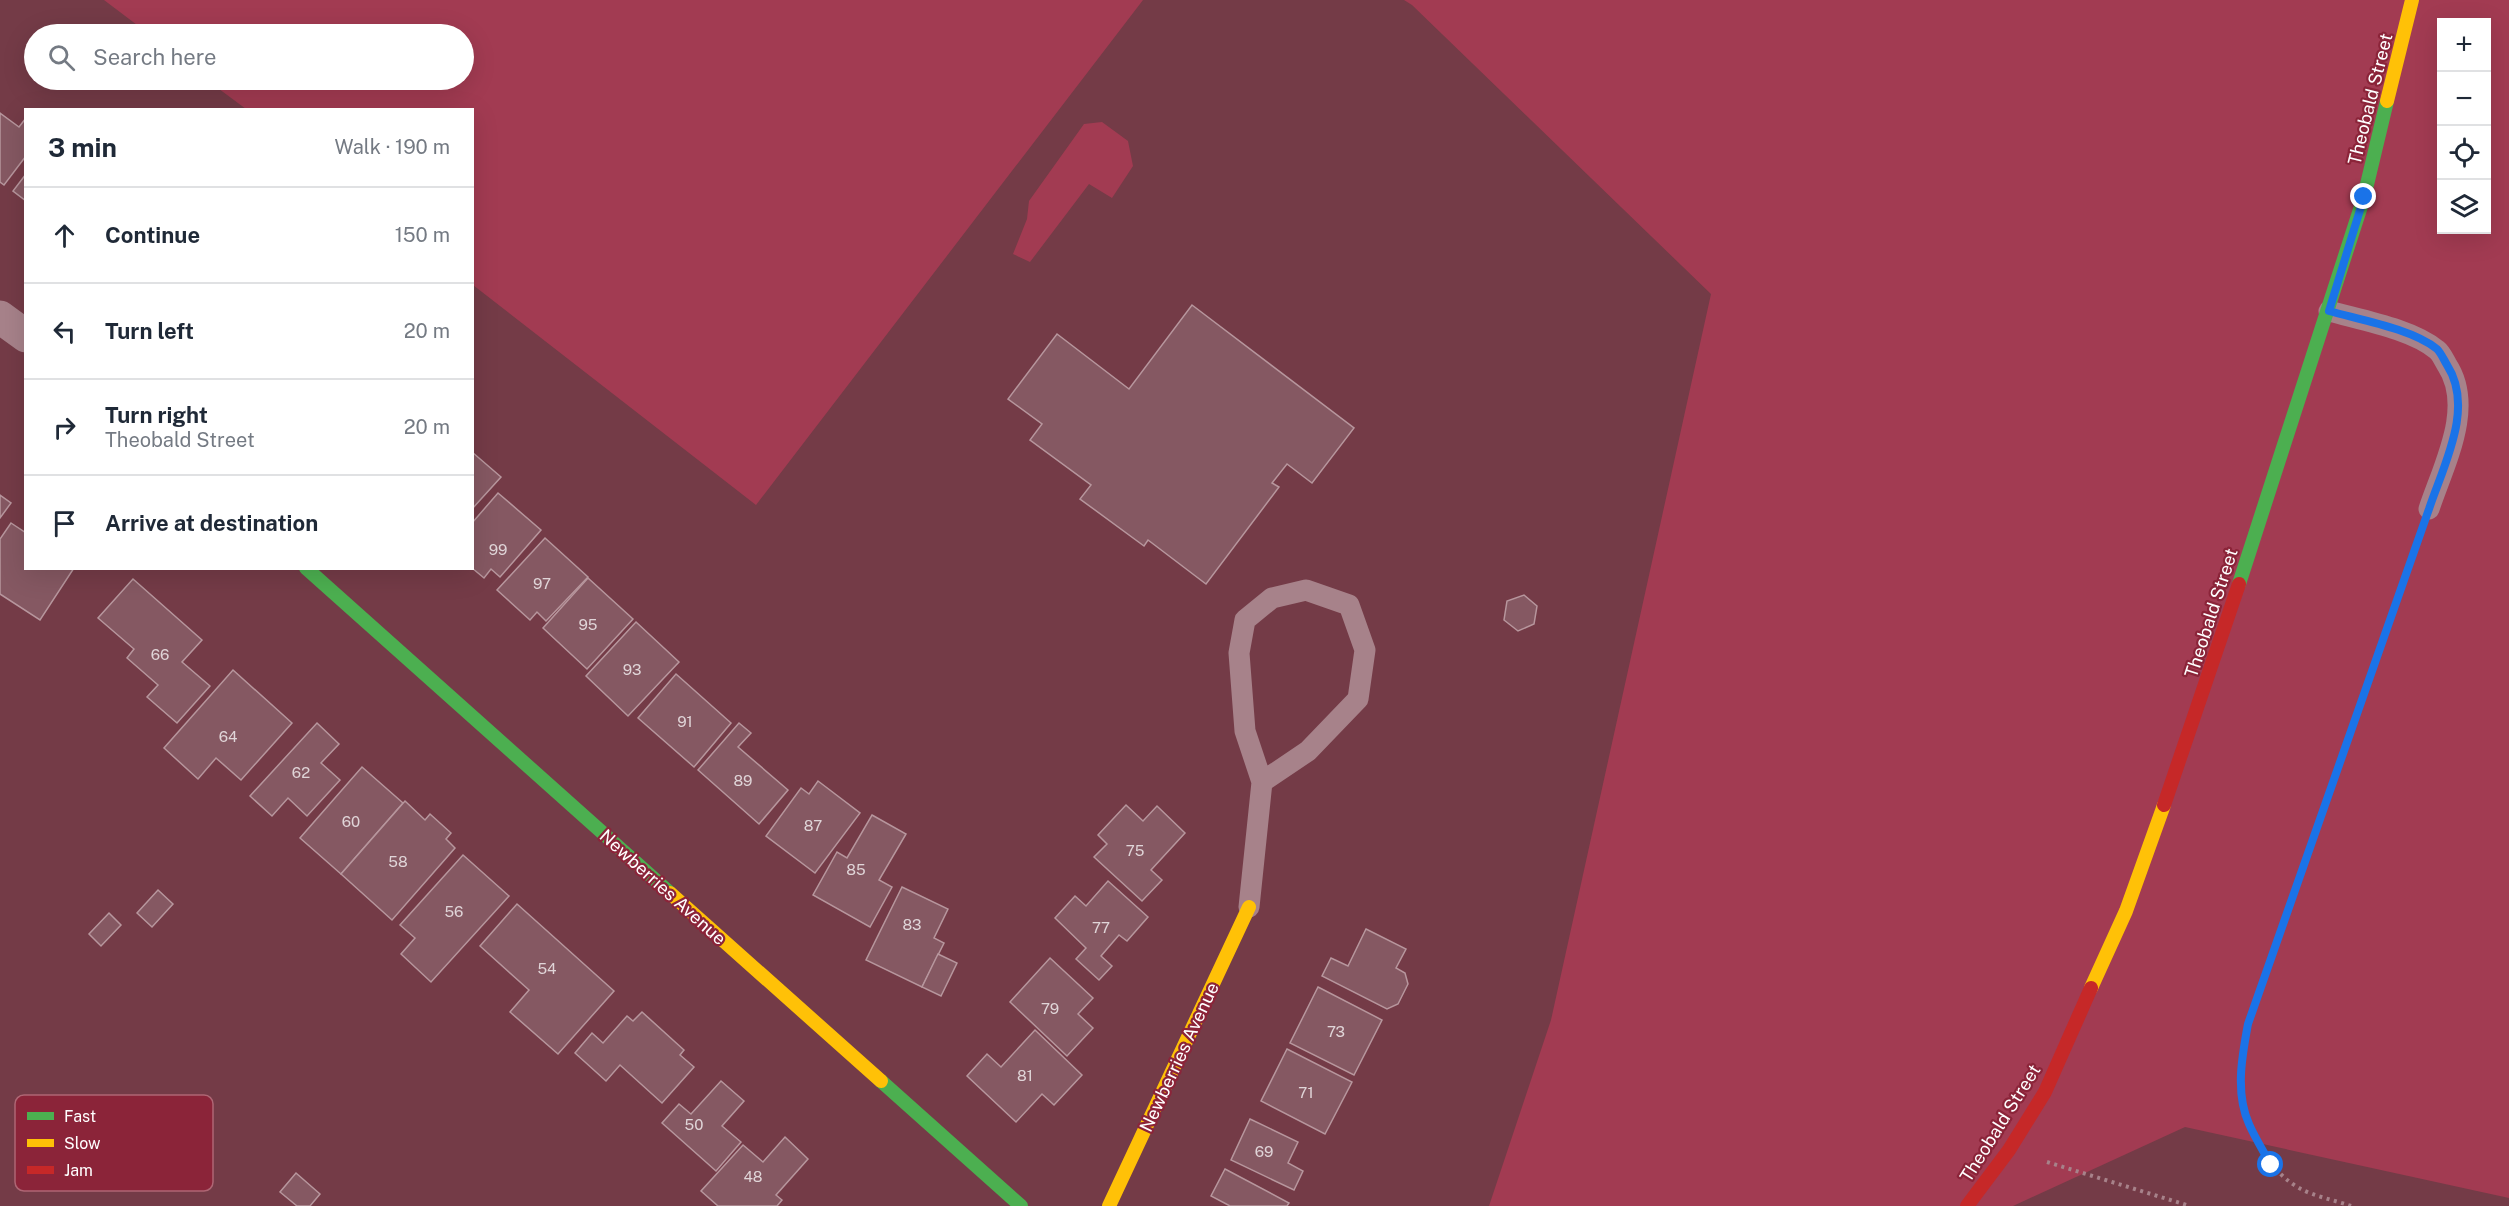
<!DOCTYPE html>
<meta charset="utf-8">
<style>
body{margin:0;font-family:"Public Sans",sans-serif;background:#f2f2f3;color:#1f2937}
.controls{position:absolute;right:18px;top:18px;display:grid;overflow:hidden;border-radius:0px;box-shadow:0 6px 24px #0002}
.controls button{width:54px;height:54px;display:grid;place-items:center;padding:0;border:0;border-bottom:2px solid #e0e1e3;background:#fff;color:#1f2937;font:30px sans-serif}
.stop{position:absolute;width:18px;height:18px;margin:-14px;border:4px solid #1a73e8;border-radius:50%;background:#fff}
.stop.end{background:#1a73e8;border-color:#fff;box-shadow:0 2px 6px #0008}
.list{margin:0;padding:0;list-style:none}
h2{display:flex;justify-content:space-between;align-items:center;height:78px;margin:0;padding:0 24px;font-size:26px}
h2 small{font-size:20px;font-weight:400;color:#747a83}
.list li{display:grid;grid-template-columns:39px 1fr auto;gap:18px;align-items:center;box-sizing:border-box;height:96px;padding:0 24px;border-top:2px solid #e0e1e3}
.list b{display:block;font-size:22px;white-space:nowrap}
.list p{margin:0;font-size:20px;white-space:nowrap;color:#747a83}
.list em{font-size:20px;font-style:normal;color:#747a83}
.icon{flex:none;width:33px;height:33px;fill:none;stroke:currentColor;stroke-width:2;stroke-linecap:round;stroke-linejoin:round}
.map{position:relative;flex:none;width:2509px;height:1206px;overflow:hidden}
.search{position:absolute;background:#fff;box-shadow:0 6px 24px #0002;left:24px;top:24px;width:450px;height:66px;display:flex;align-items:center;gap:15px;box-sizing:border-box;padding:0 21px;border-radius:33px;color:#747a83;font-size:22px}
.panel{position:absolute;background:#fff;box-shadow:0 6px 24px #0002;left:24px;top:108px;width:450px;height:462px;border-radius:0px}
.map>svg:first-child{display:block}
.green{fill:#a23b52;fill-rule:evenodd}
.building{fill:#855862;stroke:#b7969d;stroke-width:1.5}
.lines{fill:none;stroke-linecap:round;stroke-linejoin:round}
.path{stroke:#a7828a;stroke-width:4;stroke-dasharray:3 4.5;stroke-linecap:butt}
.lane{stroke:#a7828a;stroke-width:21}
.street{stroke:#a7828a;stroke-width:33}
.fast{stroke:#4caf50;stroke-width:14}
.slow{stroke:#ffc107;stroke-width:14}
.jam{stroke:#c62828;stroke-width:14}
.route{stroke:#1a73e8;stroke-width:8}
.labels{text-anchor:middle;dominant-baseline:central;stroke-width:4.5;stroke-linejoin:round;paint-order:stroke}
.number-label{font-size:15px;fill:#e0d5d8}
.street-label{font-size:18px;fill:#fff;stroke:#8b2439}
.key{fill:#8b2439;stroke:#ae6674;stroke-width:1.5}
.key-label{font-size:16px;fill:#fff}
</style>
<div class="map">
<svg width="2509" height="1206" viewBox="0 0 2509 1206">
<rect width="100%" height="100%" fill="#743b47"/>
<g class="green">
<polygon points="104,0 1143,0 756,505 473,285 472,110 246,109 207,80 464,80 464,34 149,34"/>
<path d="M1404,0h1105v1198l-324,-71 -172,79h-524l62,-186 160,-726 -299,-289zM2442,22h44v208h-44z"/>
<polygon points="1102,122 1128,141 1133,166 1112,198 1089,184 1030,262 1013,254 1027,219 1029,201 1084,124"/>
</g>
<g class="building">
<polygon points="0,113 19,127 26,118 26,156 4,185 0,182"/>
<polygon points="26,174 26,201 13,191"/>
<polygon points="1192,305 1354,428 1312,483 1287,464 1272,483 1279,487 1206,584 1148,540 1144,546 1080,499 1091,485 1030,440 1042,424 1008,399 1057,334 1129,389"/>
<polygon points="472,452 501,477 472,509"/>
<polygon points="498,493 541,530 500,577 491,569 484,578 472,568 472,523"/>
<polygon points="0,495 11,503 0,518"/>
<polygon points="11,523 26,533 26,568 74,568 40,620 0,594 0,539"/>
<polygon points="545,538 588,577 546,621 537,612 530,620 497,590"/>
<polygon points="588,578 633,619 587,669 543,628"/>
<polygon points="133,579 202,640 182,662 210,686 177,723 147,697 158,685 127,658 134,649 98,618"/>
<polygon points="1524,595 1537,606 1534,624 1518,631 1504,620 1507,601"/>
<polygon points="636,622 679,662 628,716 586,676"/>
<polygon points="233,670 292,723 241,780 216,758 198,779 164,748"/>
<polygon points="676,674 731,723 694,767 638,718"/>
<polygon points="317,723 339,744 321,763 340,780 307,816 288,798 272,816 250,796"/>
<polygon points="739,723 751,733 738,747 788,790 759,824 698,770"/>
<polygon points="362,767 403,803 341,874 300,838"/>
<polygon points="818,781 860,813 815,873 766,836 801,788 809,794"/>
<polygon points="405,801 425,820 430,814 451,833 446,839 455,848 392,920 341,874"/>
<polygon points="1126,805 1143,821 1157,806 1185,833 1151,870 1162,880 1142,901 1094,857 1107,844 1098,835"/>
<polygon points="872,815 906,834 879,880 892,887 870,927 813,895 837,852 847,858"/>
<polygon points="463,855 509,896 431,982 401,954 415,938 400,925"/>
<polygon points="1108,881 1148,917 1127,941 1119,935 1101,956 1112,966 1099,980 1076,959 1086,948 1055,918 1075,896 1086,906"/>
<polygon points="902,887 948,909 934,938 944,943 922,987 866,960"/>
<polygon points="158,890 173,904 152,927 137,913"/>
<polygon points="517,904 614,991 558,1054 510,1012 529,990 480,946"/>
<polygon points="109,913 121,925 101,946 89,934"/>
<polygon points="1366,929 1406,949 1396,968 1405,973 1408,984 1398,1004 1387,1009 1322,976 1331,958 1348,966"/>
<polygon points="938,954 957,963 941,996 922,987"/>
<polygon points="1050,958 1093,998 1078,1014 1093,1028 1067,1056 1010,1002"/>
<polygon points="1318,987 1382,1020 1354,1075 1290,1043"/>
<polygon points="642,1012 684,1050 680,1055 694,1067 662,1103 620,1065 606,1081 575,1053 592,1033 603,1043 627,1016 633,1021"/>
<polygon points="1035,1030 1082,1075 1054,1105 1042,1094 1016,1122 967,1076 987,1054 1001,1067"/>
<polygon points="1287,1049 1352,1082 1325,1134 1261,1101"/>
<polygon points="721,1081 744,1101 722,1126 741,1142 716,1171 662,1123 679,1104 691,1114"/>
<polygon points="1250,1119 1298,1142 1288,1163 1303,1171 1294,1190 1231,1160"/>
<polygon points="785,1137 808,1159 776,1195 782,1200 777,1206 718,1206 701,1191 743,1145 763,1162"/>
<polygon points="1225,1169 1289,1203 1287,1206 1230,1206 1211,1196"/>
<polygon points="296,1173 320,1194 310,1206 297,1206 280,1192"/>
</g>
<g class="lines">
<g class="path">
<polyline points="2047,1162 2190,1206"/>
<path d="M2351,1206c-17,-6 -38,-10 -52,-18 -19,-11 -30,-26 -40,-44 -23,-42 -19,-75 -11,-120l171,-486"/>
</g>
<g class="lane">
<path d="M2329,311c32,9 83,18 108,39 4,3 7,10 10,15 28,43 -4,101 -18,144"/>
<polyline points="1249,907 1262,782 1308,751 1358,699 1365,650 1349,605 1306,590 1272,598 1245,620 1239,653 1245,731 1262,782"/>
</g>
<polyline class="street" points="0,317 26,336"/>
<g class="fast">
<polyline points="306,568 670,893"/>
<polyline points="2239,584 2364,197 2387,101"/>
<polyline points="881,1081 1021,1206"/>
</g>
<g class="slow">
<polyline points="2387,101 2412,0"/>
<polyline points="670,893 881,1081"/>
<polyline points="2091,988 2126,911 2164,805"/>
<polyline points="1109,1206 1249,907"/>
</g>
<g class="jam">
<polyline points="2164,805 2239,584"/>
<polyline points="1967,1206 2009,1150 2045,1092 2091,988"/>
</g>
</g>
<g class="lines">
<path class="route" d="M2271,1165c-7,-13 -16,-27 -22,-41 -14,-31 -7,-68 -1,-100l181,-515c14,-43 46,-101 18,-144 -3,-5 -6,-12 -10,-16 -25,-20 -76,-29 -108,-38l35,-114"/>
</g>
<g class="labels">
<g class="number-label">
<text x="498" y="549">99</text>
<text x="542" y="583">97</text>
<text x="588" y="624">95</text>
<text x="160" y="654">66</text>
<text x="632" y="669">93</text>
<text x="685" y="721">91</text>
<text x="228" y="736">64</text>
<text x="301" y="772">62</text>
<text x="743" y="780">89</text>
<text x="351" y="821">60</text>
<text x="813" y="825">87</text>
<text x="1135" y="850">75</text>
<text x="398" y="861">58</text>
<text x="856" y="869">85</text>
<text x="454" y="911">56</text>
<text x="912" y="924">83</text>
<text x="1101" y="927">77</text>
<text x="547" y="968">54</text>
<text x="1050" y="1008">79</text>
<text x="1336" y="1031">73</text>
<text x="1025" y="1075">81</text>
<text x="1306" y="1092">71</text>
<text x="694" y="1124">50</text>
<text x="1264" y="1151">69</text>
<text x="753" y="1176">48</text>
</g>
<g class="street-label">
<text transform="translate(2370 99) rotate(-76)">Theobald Street</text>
<text transform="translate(2211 613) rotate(-72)">Theobald Street</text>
<text transform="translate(663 887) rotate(42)">Newberries Avenue</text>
<text transform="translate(1179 1057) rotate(-65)">Newberries Avenue</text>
<text transform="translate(2000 1123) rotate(-58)">Theobald Street</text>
</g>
</g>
<rect x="15" y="1095" width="198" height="96" rx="9" class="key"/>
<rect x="27" y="1112" width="27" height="8" fill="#4caf50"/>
<rect x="27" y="1139" width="27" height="8" fill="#ffc107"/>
<rect x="27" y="1166" width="27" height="8" fill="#c62828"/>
<g class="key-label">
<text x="64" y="1122">Fast</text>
<text x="64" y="1149">Slow</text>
<text x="64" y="1176">Jam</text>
</g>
</svg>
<div class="controls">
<button>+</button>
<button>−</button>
<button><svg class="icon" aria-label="locate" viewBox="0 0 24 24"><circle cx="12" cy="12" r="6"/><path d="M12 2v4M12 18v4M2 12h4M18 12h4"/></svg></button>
<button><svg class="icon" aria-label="layers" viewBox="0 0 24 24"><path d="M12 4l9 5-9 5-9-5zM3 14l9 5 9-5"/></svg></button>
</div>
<div class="stop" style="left:2271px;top:1165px"></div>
<div class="stop end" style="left:2364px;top:197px"></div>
<div class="search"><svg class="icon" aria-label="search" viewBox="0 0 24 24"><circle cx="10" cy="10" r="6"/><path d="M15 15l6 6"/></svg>Search here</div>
<section class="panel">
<h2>3 min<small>Walk · 190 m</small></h2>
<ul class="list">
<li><svg class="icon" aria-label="ahead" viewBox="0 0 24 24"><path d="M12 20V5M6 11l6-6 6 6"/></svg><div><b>Continue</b></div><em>150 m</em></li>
<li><svg class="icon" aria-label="left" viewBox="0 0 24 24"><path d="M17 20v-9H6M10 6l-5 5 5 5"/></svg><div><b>Turn left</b></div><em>20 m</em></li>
<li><svg class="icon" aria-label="right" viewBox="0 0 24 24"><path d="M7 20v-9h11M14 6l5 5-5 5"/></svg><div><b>Turn right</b><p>Theobald Street</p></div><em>20 m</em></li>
<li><svg class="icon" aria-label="arrive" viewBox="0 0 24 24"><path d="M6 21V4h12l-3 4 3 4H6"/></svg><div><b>Arrive at destination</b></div></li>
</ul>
</section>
</div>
